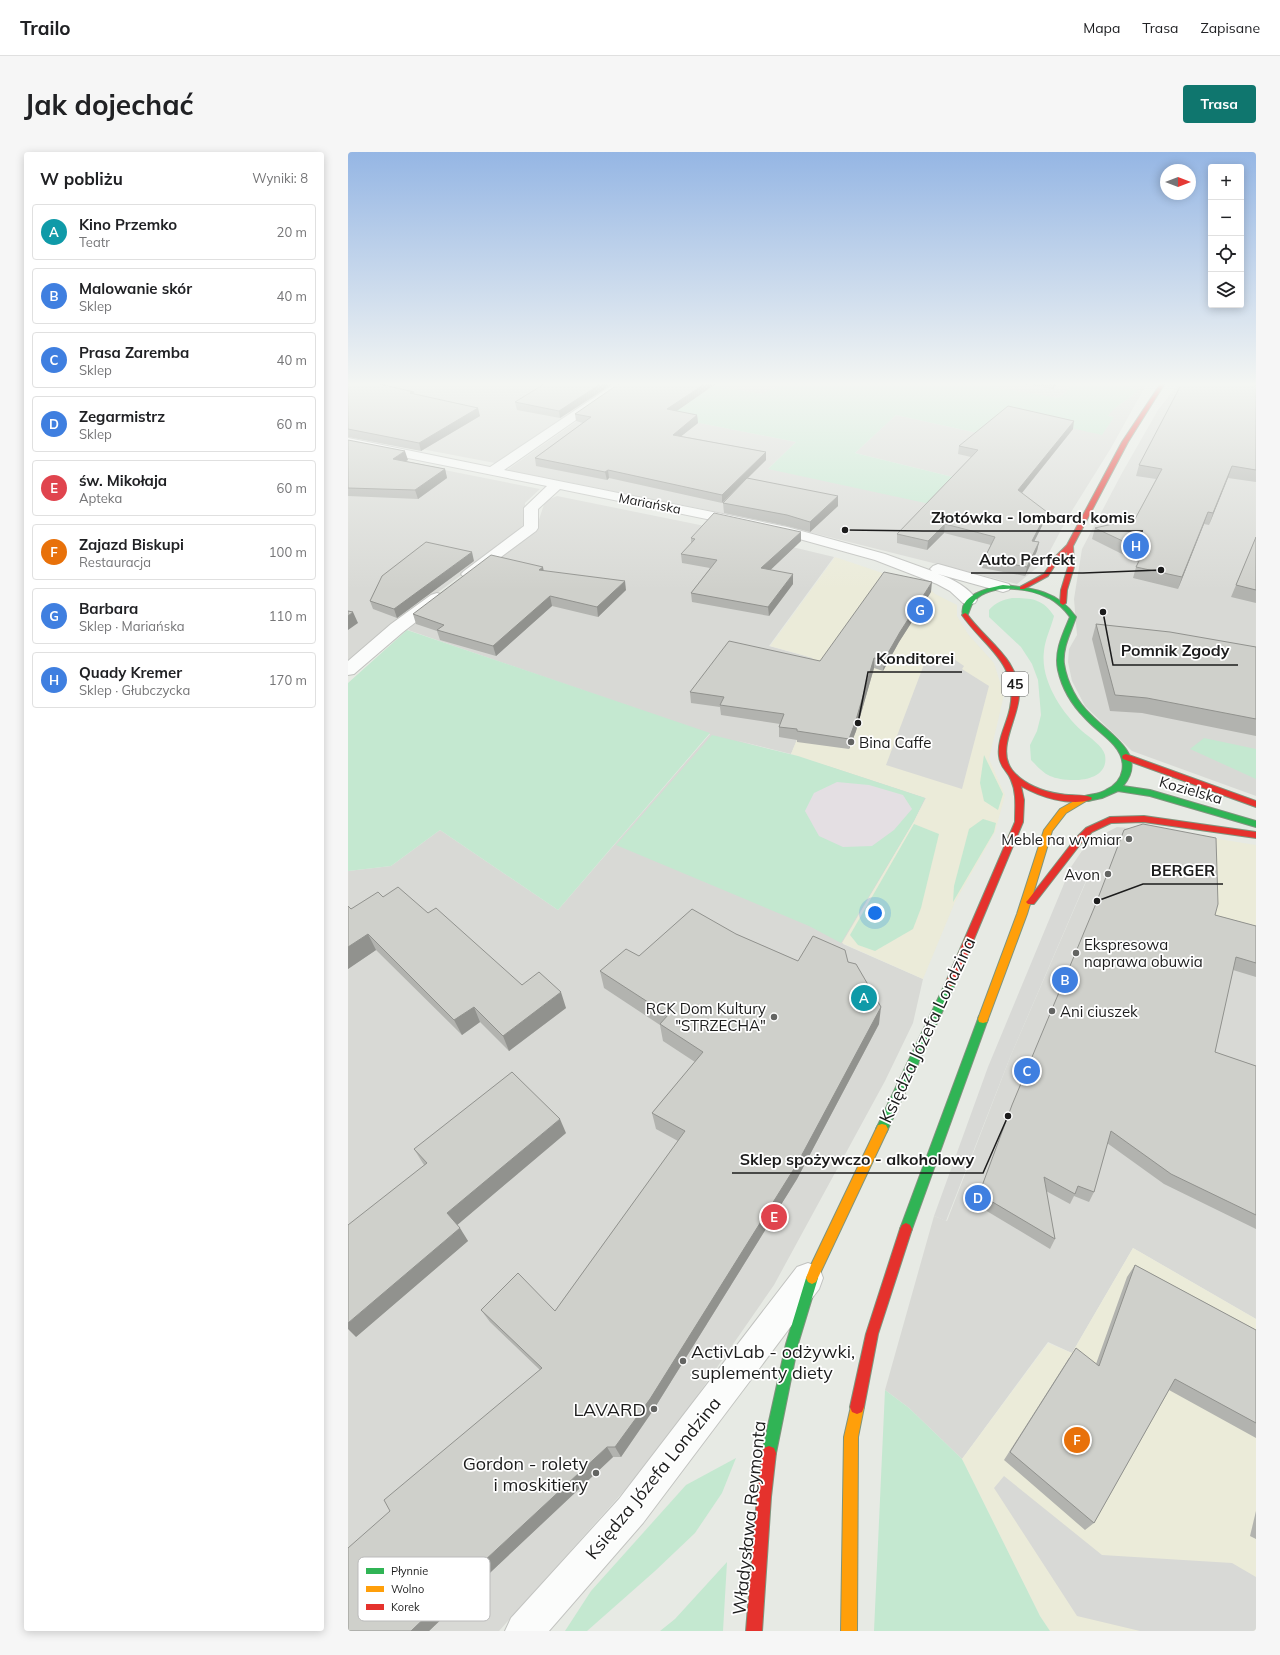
<!DOCTYPE html>
<html lang="pl">
<meta charset="utf-8">
<style>
body{margin:0;font-family:Mulish,sans-serif;background:#f6f6f6;color:#202124}
.controls{position:absolute;right:12px;top:12px;display:grid;overflow:hidden;border-radius:4px;box-shadow:0 2px 10px #0003}
.controls button{width:36px;height:36px;display:grid;place-items:center;padding:0;border:0;border-bottom:1px solid #e0e0e0;background:#fff;color:#202124;font:20px sans-serif}
.compass{position:absolute;left:812px;top:12px;width:36px;height:36px;border-radius:50%;background:#fff;box-shadow:0 2px 10px #0003;rotate:90deg}
.you{position:absolute;left:527px;top:761px;width:14px;height:14px;margin:-10px;border:3px solid #fff;border-radius:50%;background:#1a73e8;box-shadow:0 0 0 6px #1a73e833}
.badge{display:grid;place-items:center;width:26px;height:26px;border-radius:50%;background:#0f766e;color:#fff;font-size:13px;font-weight:700}
.pin{position:absolute;translate:-50% -50%;border:2px solid #fff;box-shadow:0 1px 4px #0006}
.list{margin:0;padding:0;list-style:none}
h2{display:flex;justify-content:space-between;align-items:center;height:52px;margin:0;padding:0 16px;font-size:17px}
h2 small{font-size:13px;font-weight:400;color:#757577}
.list li{display:grid;grid-template-columns:26px 1fr auto;gap:12px;align-items:center;box-sizing:border-box;height:56px;margin:0 8px 8px;padding:0 8px;border:1px solid #e0e0e0;border-radius:4px}
.list b{display:block;font-size:15px;white-space:nowrap}
.list p{margin:0;font-size:13px;white-space:nowrap;color:#757577}
.list em{font-size:13px;font-style:normal;color:#757577}
.icon{flex:none;width:22px;height:22px;fill:none;stroke:currentColor;stroke-width:2;stroke-linecap:round;stroke-linejoin:round}
.map{position:relative;flex:none;width:908px;height:1479px;overflow:hidden;border-radius:4px}
header{display:flex;align-items:center;gap:24px;box-sizing:border-box;height:56px;padding:0 20px;background:#fff;border-bottom:1px solid #e0e0e0}
header strong{font-size:19px}
nav{display:flex;gap:22px;margin-inline-start:auto;font-size:14px}
.intro{display:flex;align-items:center;justify-content:space-between;box-sizing:border-box;height:96px;padding:0 24px}
h1{margin:0;font-size:28px}
.button{padding:10px 18px;border-radius:4px;background:#0f766e;color:#fff;font-size:14px;font-weight:700}
main{display:flex;gap:24px;padding:0 24px}
aside{flex:1;background:#fff;border-radius:4px;box-shadow:0 2px 10px #0003}
.map>svg:first-child{display:block}
.residential{fill:#d8d9d5}
.commercial{fill:#ebebd9}
.grass{fill:#c4e8d0}
.parking{fill:#d8d9d6}
.plaza{fill:#e4dfe3}
.lines{fill:none;stroke-linecap:round;stroke-linejoin:round}
.street-casing{stroke:#c2c3c0;stroke-width:2}
.fast-casing{stroke:#7f947d;stroke-width:2}
.slow-casing{stroke:#7f947d;stroke-width:2}
.jam-casing{stroke:#7f947d;stroke-width:2}
.street{fill:#fbfcfb;fill-rule:evenodd}
.fast{fill:#30b455;fill-rule:evenodd}
.slow{fill:#ff9f0a;fill-rule:evenodd}
.jam{fill:#e5322d;fill-rule:evenodd}
.wall{fill:#b2b3af}
.shaded-wall{fill:#91928e}
.building{fill:#cfd0cb;stroke:#91928e}
.poi-dot{fill:#636462;stroke:#fff;stroke-width:1.5}
.labels{text-anchor:middle;dominant-baseline:central;stroke-width:3.5;stroke-linejoin:round;paint-order:stroke}
.far-street-label{font-size:13px;fill:#1c1c1c;stroke:#fff}
.shield{fill:#fff;stroke:#606060;stroke-width:1}
.shield-label{font-size:14px;font-weight:bold;fill:#1c1c1c}
.poi-label{font-size:15px;fill:#1c1c1c;stroke:#fff;text-anchor:start}
.street-label{font-size:15px;fill:#1c1c1c;stroke:#fff}
.near-street-label{font-size:18px;fill:#1c1c1c;stroke:#fff}
.near-poi-label{font-size:18px;fill:#1c1c1c;stroke:#fff;text-anchor:end}
.key{fill:#fff;stroke:#bbb;stroke-width:1}
.key-label{font-size:11px;fill:#1c1c1c}
.leader{fill:none;stroke:#1c1c1c;stroke-width:1.5}
.callout-dot{fill:#1c1c1c;stroke:#fff;stroke-width:1.5}
.callout-label{font-size:16px;text-anchor:middle;font-weight:bold;fill:#1c1c1c;stroke:#fff;stroke-width:3.5;stroke-linejoin:round;paint-order:stroke}
</style>
<header>
<strong>Trailo</strong>
<nav><a>Mapa</a><a>Trasa</a><a>Zapisane</a></nav>
</header>
<div class="intro"><h1>Jak dojechać</h1><a class="button">Trasa</a></div>
<main>
<aside>
<h2>W pobliżu<small>Wyniki: 8</small></h2>
<ul class="list">
<li><span class="badge" style="background:#0f9aa8">A</span><div><b>Kino Przemko</b><p>Teatr</p></div><em>20 m</em></li>
<li><span class="badge" style="background:#3f7fe0">B</span><div><b>Malowanie skór</b><p>Sklep</p></div><em>40 m</em></li>
<li><span class="badge" style="background:#3f7fe0">C</span><div><b>Prasa Zaremba</b><p>Sklep</p></div><em>40 m</em></li>
<li><span class="badge" style="background:#3f7fe0">D</span><div><b>Zegarmistrz</b><p>Sklep</p></div><em>60 m</em></li>
<li><span class="badge" style="background:#e0444e">E</span><div><b>św. Mikołaja</b><p>Apteka</p></div><em>60 m</em></li>
<li><span class="badge" style="background:#e8710a">F</span><div><b>Zajazd Biskupi</b><p>Restauracja</p></div><em>100 m</em></li>
<li><span class="badge" style="background:#3f7fe0">G</span><div><b>Barbara</b><p>Sklep · Mariańska</p></div><em>110 m</em></li>
<li><span class="badge" style="background:#3f7fe0">H</span><div><b>Quady Kremer</b><p>Sklep · Głubczycka</p></div><em>170 m</em></li>
</ul>
</aside>
<div class="map">
<svg width="908" height="1479" viewBox="0 0 908 1479">
<rect width="100%" height="100%" fill="#e7eae4"/>
<g class="residential">
<polygon points="0,231 267,231 147,311 0,283"/>
<polygon points="284,231 438,231 413,242 349,231 307,262 448,290 420,317 613,327 507,301 548,263 674,291 709,246 622,231 725,231 718,240 710,246 692,269 766,265 760,264 765,257 785,243 790,237 756,231 799,231 763,296 720,365 696,410 669,432 429,372 159,318"/>
<polygon points="831,231 908,231 908,644 784,599 737,554 724,529 720,510 721,497 729,483 726,447 734,397 774,321 810,258"/>
<polygon points="0,299 192,337 177,351 177,376 50,470 0,511"/>
<polygon points="209,344 352,373 486,405 421,494 465,506 457,518 464,553 443,602 387,588 495,618 578,646 566,669 495,792 575,827 565,871 537,929 426,1133 309,1302 151,1479 0,1479 0,719 43,714 92,678 210,758 362,582 60,478 93,445 188,377 197,349"/>
<polygon points="769,675 808,678 908,783 908,1167 785,1096 724,1201 700,1190 614,1307 561,1256 537,1238 586,1064 599,1069 663,903 741,723 723,715 740,690"/>
</g>
<g class="commercial">
<polygon points="487,405 582,437 587,442 609,453 609,464 620,482 646,511 656,543 641,607 657,643 647,680 607,750 575,827 494,791 566,669 578,646 443,602 463,553 438,549 465,506 422,494"/>
<polygon points="864,686 908,693 908,784 866,773"/>
<polygon points="785,1096 908,1167 908,1479 702,1479 692,1464 614,1307 700,1191 724,1201"/>
</g>
<g class="grass">
<path d="M349,231l64,11 25,-11h184l88,15 8,-6 7,-9h31l34,6c-8,11 -22,15 -30,27l6,1 -12,18 -62,-14 -18,22 -126,-28 -41,38 106,26 -31,25 -162,-35 28,-27 -142,-28z"/>
<path d="M664,446c20,0 31,1 42,18 -3,12 -9,23 -10,35 -4,29 18,62 38,80 7,6 21,15 23,24 5,29 -39,28 -55,21 -7,-3 -13,-10 -19,-16l-1,-15 7,-14 4,-16 -3,-35 -6,-16 -11,-17 -32,-30v-7c7,-8 14,-10 23,-12z"/>
<polygon points="59,478 362,581 210,758 92,678 43,714 0,719 0,531"/>
<polygon points="364,583 450,604 577,646 566,669 493,791 461,774 268,693"/>
<polygon points="856,586 908,597 908,627 842,597"/>
<polygon points="636,603 655,642 650,658 636,649 632,631"/>
<polygon points="635,667 648,671 646,680 605,750 606,734 621,677"/>
<polygon points="566,672 591,682 573,756 565,777 527,799 510,793 502,783"/>
<polygon points="537,1238 561,1256 614,1307 692,1464 702,1479 526,1479"/>
<polygon points="388,1306 374,1341 347,1381 307,1419 239,1479 217,1479 243,1439 338,1333"/>
<polygon points="379,1410 375,1479 312,1479 327,1467"/>
</g>
<g class="parking">
<polygon points="600,503 616,514 614,517 641,534 614,637 538,613 578,507"/>
<polygon points="723,715 741,722 663,903 598,1069 586,1064 640,915"/>
<polygon points="656,1324 754,1403 884,1411 908,1425 908,1479 792,1479 729,1464 646,1336"/>
</g>
<polygon class="plaza" points="489,630 521,633 555,643 564,657 546,678 524,694 495,695 471,684 457,659 466,641"/>
<g class="lines">
<defs>
<g id="street">
<path d="M268,231h13l-125,87 283,57 98,27 47,17 -2,-2 3,-3 5,-2 71,20 2,3 -2,3 -6,2 -65,-18c15,5 30,13 39,26l-2,3 -6,2 -6,-2 -13,-12 -13,-7 -62,-24 -90,-25 -225,-46 -22,20v19l-2,3 -62,46 -5,2 -5,-2 -3,-3 3,-3 60,-45v-18l23,-22 -199,-40v-8l142,29z"/>
<polygon points="89,441 95,443 97,446 95,449 55,480 6,522 0,523 0,509 43,472 83,443"/>
<polygon points="460,1111 471,1115 475,1126 471,1137 295,1371 201,1479 157,1479 163,1466 271,1347 449,1115"/>
</g>
<g id="fast">
<path d="M655,433c30,3 55,6 73,32 -5,15 -14,31 -12,47 3,19 13,38 27,51 19,20 58,40 32,71l27,4 106,31v6l-106,-31 -32,-5 -16,7 -14,3 -3,-1 -1,-2 1,-2c7,-2 14,-2 21,-6 19,-9 22,-29 8,-45 -9,-10 -20,-17 -29,-27 -13,-13 -23,-30 -27,-48 -4,-19 5,-36 12,-53 -6,-8 -12,-14 -21,-19 -20,-10 -56,-15 -74,2 -5,5 -5,11 -8,16h-4c-5,-21 25,-28 40,-31z"/>
<polygon points="603,826 606,827 608,830 538,981 534,982 530,981 528,977 530,973 598,830 600,827"/>
<polygon points="635,863 639,864 640,867 564,1077 562,1081 558,1083 554,1081 552,1077 630,867 631,864"/>
<polygon points="464,1120 468,1122 470,1126 450,1192 428,1301 426,1306 421,1308 416,1306 414,1301 438,1192 458,1126 460,1122"/>
</g>
<g id="slow">
<polygon points="735,644 738,645 739,647 738,649 718,661 704,679 679,762 640,867 639,870 635,871 631,870 630,867 669,762 696,678 712,657"/>
<polygon points="534,972 538,973 540,977 468,1130 464,1132 460,1130 458,1126 463,1113 530,973"/>
<polygon points="509,1248 514,1250 516,1255 510,1285 509,1479 493,1479 496,1285 504,1250"/>
</g>
<g id="jam">
<polygon points="813,231 817,231 780,290 725,394 726,415 719,438 718,451 715,453 712,451 713,438 720,415 719,400 711,407 700,424 676,437 672,437 672,435 696,422 707,405 719,393 774,290"/>
<path d="M617,461l2,1c19,27 53,45 52,82 -1,23 -23,53 -7,74 11,14 31,22 48,24 7,2 28,0 32,4l-1,2c-23,6 -51,-3 -70,-14l3,14 -1,22 -67,160 -2,3 -3,1 -3,-1 -2,-3 69,-160c0,-14 2,-29 -4,-42 -3,-9 -11,-12 -12,-24 -2,-17 8,-32 11,-48 9,-45 -26,-61 -48,-93z"/>
<polygon points="778,602 908,649 908,655 775,607 774,605 775,603"/>
<polygon points="796,664 908,680 908,686 796,670 763,671 744,680 734,690 686,752 680,752 678,750 680,748 728,686 738,676 762,665"/>
<polygon points="558,1071 562,1073 564,1077 530,1182 516,1255 514,1260 509,1262 504,1260 502,1255 518,1182 552,1077 554,1073"/>
<polygon points="421,1294 426,1296 428,1301 423,1345 414,1479 398,1479 409,1345 414,1301 416,1296"/>
</g>
</defs>
<use href="#street" class="street-casing"/>
<use href="#fast" class="fast-casing"/>
<use href="#slow" class="slow-casing"/>
<use href="#jam" class="jam-casing"/>
<use href="#street" class="street"/>
<use href="#fast" class="fast"/>
<use href="#slow" class="slow"/>
<use href="#jam" class="jam"/>
</g>
<g class="wall">
<polygon points="0,231 36,231 37,233 66,240 66,242 132,264 73,299 0,285"/>
<polygon points="266,231 212,266 169,258 167,250"/>
<polygon points="369,231 328,259 349,263 350,271 333,284 418,300 418,308 400,326 490,354 462,380 439,374 376,361 375,351 388,337 374,351 261,326 259,328 188,314 187,306 235,271 228,269 227,262"/>
<polygon points="669,231 709,231 705,237"/>
<polygon points="908,231 908,330 880,326 861,373 856,372 830,437 785,426 788,415 790,410 744,387 747,376 787,367 808,327 788,324 791,313"/>
<polygon points="725,277 674,341 697,368 686,389 691,390 689,399 677,424 634,416 636,407 643,393 596,381 579,398 549,391 549,382 623,305 610,302 611,294"/>
<polygon points="0,288 60,308 57,309 97,317 99,326 70,347 0,344"/>
<polygon points="453,380 453,389 422,418 445,432 421,464 344,450 343,441 362,416 334,411 333,402 343,391 343,386"/>
<polygon points="908,385 908,451 883,445"/>
<polygon points="126,409 49,466 25,457 22,449"/>
<polygon points="196,419 278,438 250,465 204,454 148,504 92,488 89,479 68,472 65,462"/>
<polygon points="583,440 551,490 535,519 526,516 508,579 501,597 449,590 449,588 431,585 431,575 432,572 373,563 372,555 343,551 342,540 472,509"/>
<polygon points="748,472 908,495 908,584 794,561 762,559 744,487"/>
<polygon points="35,745 80,761 174,833 218,856 161,899 132,870 114,883 28,798 0,817 0,754 3,757"/>
<polygon points="867,763 908,774 908,825 885,818 867,900 908,914 908,1077 816,1032 759,991 746,1040 741,1050 726,1044 722,1052 698,1039 707,1087 702,1097 627,1052 631,1042"/>
<polygon points="388,782 450,809 500,810 531,872 449,1027 306,1257 273,1305 265,1305 146,1417 81,1479 0,1479 42,1359 192,1218 142,1170 133,1158 207,1159 330,989 308,977 304,961 347,910 315,889 312,873 256,836 252,819 291,804"/>
<polygon points="218,981 109,1073 120,1089 8,1185 76,1013 66,997"/>
<polygon points="787,1113 908,1178 908,1286 821,1238 746,1371 737,1378 656,1308 721,1206 748,1212 779,1125"/>
<polygon points="908,1359 908,1387 902,1384"/>
</g>
<g class="shaded-wall">
<polygon points="35,231 36,231 38,238 31,232"/>
<polygon points="254,231 266,231 212,266 211,259"/>
<polygon points="358,231 369,231 320,265 319,257"/>
<polygon points="706,231 709,231 705,237"/>
<polygon points="130,256 132,264 73,299 71,291"/>
<polygon points="349,263 350,271 326,290 325,283"/>
<polygon points="726,269 725,277 669,347 670,338"/>
<polygon points="57,299 60,308 47,315 45,307"/>
<polygon points="418,300 418,308 374,351 374,343"/>
<polygon points="884,314 880,326 861,373 865,361"/>
<polygon points="97,317 99,326 70,347 67,338"/>
<polygon points="260,318 261,326 259,328 257,320"/>
<polygon points="490,344 490,354 462,380 462,370"/>
<polygon points="699,360 697,368 682,398 684,389"/>
<polygon points="860,360 856,372 830,437 834,425"/>
<polygon points="597,372 596,381 579,398 580,389"/>
<polygon points="453,380 453,389 414,426 413,416"/>
<polygon points="691,390 689,399 677,424 679,415"/>
<polygon points="124,400 126,409 49,466 46,457"/>
<polygon points="195,415 197,425 191,418"/>
<polygon points="445,422 445,432 421,464 420,455"/>
<polygon points="277,429 278,438 250,465 249,455"/>
<polygon points="584,430 583,440 551,490 535,519 536,508 552,480"/>
<polygon points="202,444 204,454 148,504 145,494"/>
<polygon points="5,460 10,471 0,478 0,464"/>
<polygon points="526,506 526,516 508,579 501,597 501,587"/>
<polygon points="20,782 28,798 0,817 0,795"/>
<polygon points="213,840 218,856 161,899 155,884"/>
<polygon points="126,855 132,870 114,883 106,868"/>
<polygon points="533,855 531,872 449,1027 306,1257 273,1305 267,1295"/>
<polygon points="212,967 218,981 108,1074 99,1061"/>
<polygon points="112,1076 120,1089 8,1185 0,1177 0,1171"/>
<polygon points="259,1295 265,1305 146,1417 81,1479 63,1479 135,1410"/>
</g>
<g class="building">
<polygon points="0,231 35,231 31,232 66,240 62,241 130,256 71,291 0,277"/>
<polygon points="198,231 254,231 211,259 167,250"/>
<polygon points="272,231 358,231 319,257 349,263 325,283 418,300 374,343 260,318 257,320 187,306 243,265 227,262"/>
<polygon points="834,231 908,231 908,318 884,314 865,361 860,360 834,425 788,415 796,399 747,376 787,367 814,317 791,313"/>
<polygon points="660,254 726,269 670,338 699,360 684,389 691,390 679,415 636,407 647,385 597,372 580,389 549,382 630,298 611,294"/>
<polygon points="0,288 57,299 45,307 97,317 67,338 0,336"/>
<polygon points="399,326 490,344 462,370 439,363 375,351"/>
<polygon points="366,361 453,380 413,416 445,422 420,455 343,441 369,408 333,402 347,387 343,386"/>
<polygon points="908,385 908,438 888,433"/>
<polygon points="78,390 124,400 46,457 22,449 34,424"/>
<polygon points="143,403 195,415 191,418 277,429 249,455 202,444 145,494 89,478 96,473 65,462"/>
<polygon points="536,420 584,430 552,480 536,508 526,506 508,568 501,587 449,579 449,577 431,575 436,562 372,553 376,545 342,540 381,489 472,509"/>
<polygon points="0,459 5,460 0,464"/>
<polygon points="748,472 822,480 908,495 908,567 799,546 767,543"/>
<polygon points="795,672 868,686 870,752 867,763 908,774 908,811 888,805 867,900 908,914 908,1063 823,1022 763,979 746,1040 730,1034 727,1042 696,1025 707,1087 631,1042 664,953 747,754 776,678"/>
<polygon points="50,735 80,761 88,756 174,833 191,820 213,840 155,884 126,855 106,868 20,782 0,795 0,754 3,757 30,740 35,745"/>
<polygon points="344,757 388,782 450,809 465,784 497,798 500,810 508,812 533,855 449,1012 302,1247 267,1295 259,1295 135,1410 63,1479 0,1479 0,1396 42,1359 36,1348 194,1216 133,1158 170,1121 207,1159 337,979 304,961 355,900 312,872 320,863 252,819 278,797 291,804"/>
<polygon points="164,920 212,967 99,1061 112,1076 0,1171 0,1073 79,1011 66,997"/>
<polygon points="787,1113 908,1178 908,1271 827,1227 746,1371 662,1300 728,1196 751,1214"/>
</g>
<linearGradient id="sky" x2="0" y2="1"><stop stop-color="#95b6e4"/><stop offset="0.53" stop-color="#f4f6f3"/><stop offset="1" stop-color="#f4f6f3" stop-opacity="0"/></linearGradient>
<rect width="908" height="438" fill="url(#sky)"/>
<g class="poi-dot">
<circle cx="503" cy="590" r="4"/>
<circle cx="781" cy="687" r="4"/>
<circle cx="760" cy="722" r="4"/>
<circle cx="728" cy="801" r="4"/>
<circle cx="704" cy="859" r="4"/>
<circle cx="426" cy="865" r="4"/>
<circle cx="335" cy="1209" r="4"/>
<circle cx="306" cy="1257" r="4"/>
<circle cx="248" cy="1321" r="4"/>
</g>
<g class="labels">
<g class="far-street-label">
<text transform="translate(302 351) rotate(11)">Mariańska</text>
</g>
<rect class="shield" x="654" y="520" width="26" height="24" rx="3"/>
<g class="shield-label">
<text x="667" y="532">45</text>
</g>
<g class="poi-label">
<text x="511" y="590">Bina Caffe</text>
<text x="773" y="687" text-anchor="end">Meble na wymiar</text>
<text x="752" y="722" text-anchor="end">Avon</text>
<text x="736" y="792">Ekspresowa<tspan x="736" dy="17">naprawa obuwia</tspan></text>
<text x="418" y="856" text-anchor="end">RCK Dom Kultury<tspan x="418" dy="17">"STRZECHA"</tspan></text>
<text x="712" y="859">Ani ciuszek</text>
</g>
<g class="street-label">
<text transform="translate(843 638) rotate(16)">Kozielska</text>
</g>
<g class="near-street-label">
<text transform="translate(579 878) rotate(-65)">Księdza Józefa Londzina</text>
<text transform="translate(305 1326) rotate(-51)">Księdza Józefa Londzina</text>
<text transform="translate(401 1366) rotate(-84)">Władysława Reymonta</text>
</g>
<g class="near-poi-label">
<text x="343" y="1199" text-anchor="start">ActivLab - odżywki,<tspan x="343" dy="21">suplementy diety</tspan></text>
<text x="298" y="1257">LAVARD</text>
<text x="240" y="1311">Gordon - rolety<tspan x="240" dy="21">i moskitiery</tspan></text>
</g>
</g>
<rect x="10" y="1405" width="132" height="64" rx="6" class="key"/>
<rect x="18" y="1416" width="18" height="6" fill="#30b455"/>
<rect x="18" y="1434" width="18" height="6" fill="#ff9f0a"/>
<rect x="18" y="1452" width="18" height="6" fill="#e5322d"/>
<g class="key-label">
<text x="43" y="1423">Płynnie</text>
<text x="43" y="1441">Wolno</text>
<text x="43" y="1459">Korek</text>
</g>
<path class="leader" d="M497 378L575 379H795M813 418L735 421H623M755 460L765 513H890M510 571L520 520H614M749 749L795 732H875M660 964L635 1021H384"/>
<g class="callout-dot">
<circle cx="497" cy="378" r="4"/>
<circle cx="813" cy="418" r="4"/>
<circle cx="755" cy="460" r="4"/>
<circle cx="510" cy="571" r="4"/>
<circle cx="749" cy="749" r="4"/>
<circle cx="660" cy="964" r="4"/>
</g>
<g class="callout-label">
<text x="685" y="371">Złotówka - lombard, komis</text>
<text x="679" y="413">Auto Perfekt</text>
<text x="827" y="504">Pomnik Zgody</text>
<text x="567" y="512">Konditorei</text>
<text x="835" y="724">BERGER</text>
<text x="509" y="1013">Sklep spożywczo - alkoholowy</text>
</g>
</svg>
<div class="controls">
<button>+</button>
<button>−</button>
<button><svg class="icon" aria-label="locate" viewBox="0 0 24 24"><circle cx="12" cy="12" r="6"/><path d="M12 2v4M12 18v4M2 12h4M18 12h4"/></svg></button>
<button><svg class="icon" aria-label="layers" viewBox="0 0 24 24"><path d="M12 4l9 5-9 5-9-5zM3 14l9 5 9-5"/></svg></button>
</div>
<svg class="compass" viewBox="-18 -18 36 36"><path d="M0-13l5 13h-10z" fill="#e53935"/><path d="M0 13l5-13h-10z" fill="#757577"/></svg>
<div class="you"></div>
<div class="pin badge" style="left:516px;top:846px;background:#0f9aa8">A</div>
<div class="pin badge" style="left:717px;top:828px;background:#3f7fe0">B</div>
<div class="pin badge" style="left:679px;top:919px;background:#3f7fe0">C</div>
<div class="pin badge" style="left:630px;top:1046px;background:#3f7fe0">D</div>
<div class="pin badge" style="left:426px;top:1065px;background:#e0444e">E</div>
<div class="pin badge" style="left:729px;top:1288px;background:#e8710a">F</div>
<div class="pin badge" style="left:572px;top:458px;background:#3f7fe0">G</div>
<div class="pin badge" style="left:788px;top:394px;background:#3f7fe0">H</div>
</div>
</main>
